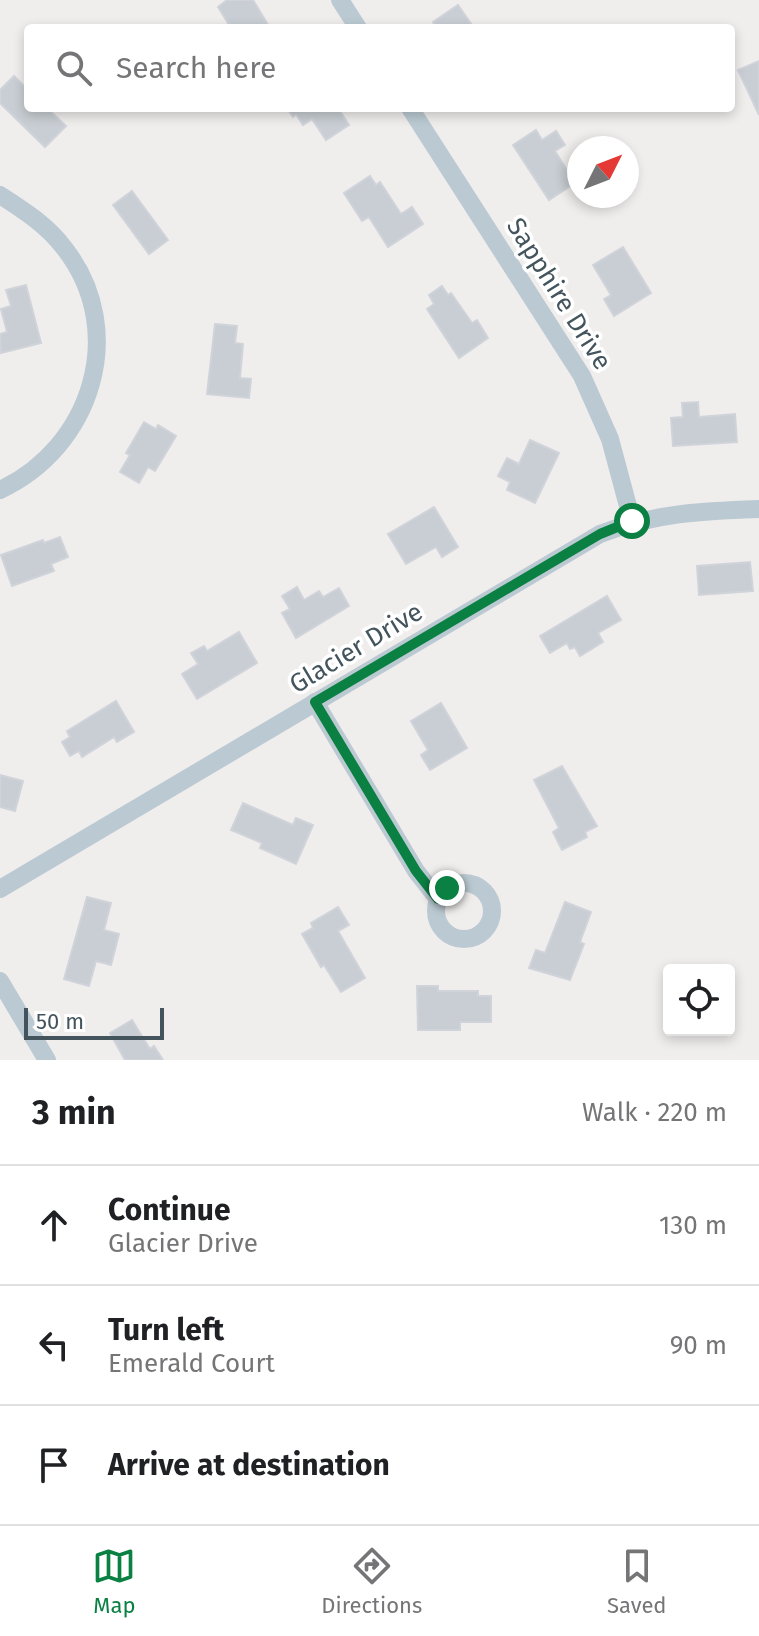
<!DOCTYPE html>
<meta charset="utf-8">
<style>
body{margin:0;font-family:"Fira Sans",sans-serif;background:#f6f6f6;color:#202124}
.controls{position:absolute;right:24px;bottom:24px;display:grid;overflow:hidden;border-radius:8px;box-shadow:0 4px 12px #0003}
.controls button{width:72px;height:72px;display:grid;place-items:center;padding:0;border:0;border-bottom:2px solid #e0e0e0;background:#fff;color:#202124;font:40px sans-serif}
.compass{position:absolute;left:567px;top:136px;width:72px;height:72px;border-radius:50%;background:#fff;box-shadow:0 4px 12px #0003;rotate:48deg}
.scale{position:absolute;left:24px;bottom:20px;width:140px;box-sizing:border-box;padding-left:8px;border:4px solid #43545d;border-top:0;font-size:22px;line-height:28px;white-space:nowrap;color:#43545d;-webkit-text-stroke:6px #fff;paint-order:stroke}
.stop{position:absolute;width:24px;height:24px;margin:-18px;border:6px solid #0b8043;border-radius:50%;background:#fff}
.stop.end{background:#0b8043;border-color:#fff;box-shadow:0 2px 8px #0008}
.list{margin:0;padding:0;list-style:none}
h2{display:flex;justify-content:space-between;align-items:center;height:104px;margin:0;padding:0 32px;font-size:34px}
h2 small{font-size:26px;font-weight:400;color:#757577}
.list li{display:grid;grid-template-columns:52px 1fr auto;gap:24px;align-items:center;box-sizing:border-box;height:120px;padding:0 32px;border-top:2px solid #e0e0e0}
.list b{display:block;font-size:30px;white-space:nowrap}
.list p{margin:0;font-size:26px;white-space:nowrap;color:#757577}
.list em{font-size:26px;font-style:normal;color:#757577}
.icon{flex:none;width:44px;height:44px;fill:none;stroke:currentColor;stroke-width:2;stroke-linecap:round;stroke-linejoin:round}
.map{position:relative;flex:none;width:759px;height:1060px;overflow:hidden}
.search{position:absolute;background:#fff;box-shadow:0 4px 12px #0003;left:24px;right:24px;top:24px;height:88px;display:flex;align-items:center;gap:20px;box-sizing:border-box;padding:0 28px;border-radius:8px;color:#757577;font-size:30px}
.sheet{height:464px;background:#fff}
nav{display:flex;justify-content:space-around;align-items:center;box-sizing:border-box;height:112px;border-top:2px solid #e0e0e0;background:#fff;font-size:22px;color:#757577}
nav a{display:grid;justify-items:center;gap:4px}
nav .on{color:#0b8043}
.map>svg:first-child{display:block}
.building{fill:#c8ced3;stroke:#d0d4da;stroke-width:2}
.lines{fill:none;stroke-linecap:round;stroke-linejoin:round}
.minor{stroke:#bbcad2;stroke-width:18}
.route{stroke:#0b8043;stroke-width:10}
.labels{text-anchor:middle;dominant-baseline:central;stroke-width:7;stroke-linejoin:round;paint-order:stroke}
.street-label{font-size:26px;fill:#43545d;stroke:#fff}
</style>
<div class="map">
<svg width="759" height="1060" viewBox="0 0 759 1060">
<rect width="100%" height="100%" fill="#f0eded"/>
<g class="building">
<polygon points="227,0 253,0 270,28 231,28 218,7"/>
<polygon points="458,5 474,28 437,28 433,22"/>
<polygon points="759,61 759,115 738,70"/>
<polygon points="14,76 28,90 28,108 47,108 66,126 45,147 0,103 0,90"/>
<polygon points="287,108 338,108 349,125 326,140 312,119 303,125 296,114 293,117"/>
<polygon points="536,130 542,140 556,131 565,145 555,151 575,183 549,200 513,145"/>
<polygon points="370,176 376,185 380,182 401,214 412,207 423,224 388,247 369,217 362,221 344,193"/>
<polygon points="132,191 168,240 149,254 113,205"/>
<polygon points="623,247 651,293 614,316 604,299 611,295 593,265"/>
<polygon points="26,285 41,343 1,353 0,334 7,332 1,309 11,306 6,290"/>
<polygon points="442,286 448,295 451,293 472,323 477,320 488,338 459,358 427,309 434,304 429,295"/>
<polygon points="215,324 237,326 235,343 243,344 240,378 251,379 249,398 207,394"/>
<polygon points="698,402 699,417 735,414 737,442 673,446 671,418 683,417 682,403"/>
<polygon points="144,422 156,429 158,425 176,436 155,471 148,467 139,483 120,472 130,455 126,453"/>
<polygon points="530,440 559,453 535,503 507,490 510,482 498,476 507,458 519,464"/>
<polygon points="434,507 458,547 442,557 436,547 406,564 388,534"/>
<polygon points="60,537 68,557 51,564 54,571 12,586 1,555 43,540 44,543"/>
<polygon points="750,562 753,591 699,595 697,566"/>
<polygon points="297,587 304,600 319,591 323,597 339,588 349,606 296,638 282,613 290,609 282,596"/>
<polygon points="607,596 621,620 598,633 603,642 580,656 575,647 570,649 567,643 550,653 540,636"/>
<polygon points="239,632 257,663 197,699 182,674 198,664 191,653 204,646 207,651"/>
<polygon points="116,701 134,732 117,742 114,737 82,757 79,751 70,756 62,742 70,737 67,731"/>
<polygon points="441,703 467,748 430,770 421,755 428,750 411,721"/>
<polygon points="562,766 597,826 585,832 587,837 562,850 553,832 559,828 534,780"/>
<polygon points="0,775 23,781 15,811 0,807"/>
<polygon points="243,803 293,825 296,818 313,825 296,864 260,848 262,843 231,830"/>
<polygon points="87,897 111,903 104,930 119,934 111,965 96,961 89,986 64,979"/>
<polygon points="565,902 591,912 580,942 584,944 570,980 529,968 536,950 545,953"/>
<polygon points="338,907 349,925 338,931 365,978 341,992 324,965 321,967 302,934 313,928 311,923"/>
<polygon points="417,986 438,986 438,991 478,991 478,996 491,996 491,1022 460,1022 460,1030 418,1030"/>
<polygon points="132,1020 150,1049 154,1046 163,1060 125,1060 110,1033"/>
</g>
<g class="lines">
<g class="minor">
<polyline points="340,0 358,28"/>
<polyline points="410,108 582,376 610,439 632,521"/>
<path d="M0,195c25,16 48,31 65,54 64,83 26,199 -65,241"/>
<polyline points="315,702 416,871 438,899"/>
<circle cx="464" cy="911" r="28"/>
<path d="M0,889l600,-355c55,-21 102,-23 159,-25"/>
<polyline points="0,981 47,1060"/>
</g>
</g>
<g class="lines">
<polyline class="route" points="447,888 438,899 416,871 315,702 600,534 632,521"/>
</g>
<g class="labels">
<g class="street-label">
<text transform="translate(559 294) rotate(58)">Sapphire Drive</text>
<text transform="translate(356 648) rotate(-31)">Glacier Drive</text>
</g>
</g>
</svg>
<div class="controls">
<button><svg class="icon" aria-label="locate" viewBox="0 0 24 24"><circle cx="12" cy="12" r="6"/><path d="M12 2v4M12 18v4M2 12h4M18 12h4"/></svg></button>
</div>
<svg class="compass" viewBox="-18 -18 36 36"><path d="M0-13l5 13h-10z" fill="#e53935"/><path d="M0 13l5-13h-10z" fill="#757577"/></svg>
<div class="scale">50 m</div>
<div class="stop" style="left:632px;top:521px"></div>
<div class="stop end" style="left:447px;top:888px"></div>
<div class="search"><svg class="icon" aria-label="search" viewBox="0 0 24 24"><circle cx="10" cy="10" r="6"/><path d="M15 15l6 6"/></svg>Search here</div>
</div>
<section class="sheet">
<h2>3 min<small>Walk · 220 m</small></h2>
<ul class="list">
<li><svg class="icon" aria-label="ahead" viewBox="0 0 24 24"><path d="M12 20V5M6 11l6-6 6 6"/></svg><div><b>Continue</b><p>Glacier Drive</p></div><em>130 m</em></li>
<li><svg class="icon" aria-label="left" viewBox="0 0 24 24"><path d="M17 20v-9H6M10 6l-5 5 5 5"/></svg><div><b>Turn left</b><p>Emerald Court</p></div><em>90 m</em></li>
<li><svg class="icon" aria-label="arrive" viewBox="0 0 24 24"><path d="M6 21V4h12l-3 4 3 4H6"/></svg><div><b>Arrive at destination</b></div></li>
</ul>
</section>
<nav>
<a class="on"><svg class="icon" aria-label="map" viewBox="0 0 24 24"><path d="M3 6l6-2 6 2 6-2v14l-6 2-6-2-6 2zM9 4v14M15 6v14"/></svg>Map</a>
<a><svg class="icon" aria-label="directions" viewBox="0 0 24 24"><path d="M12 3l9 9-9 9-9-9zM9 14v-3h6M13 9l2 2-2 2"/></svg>Directions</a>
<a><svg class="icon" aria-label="saved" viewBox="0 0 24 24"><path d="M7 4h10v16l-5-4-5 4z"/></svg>Saved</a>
</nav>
